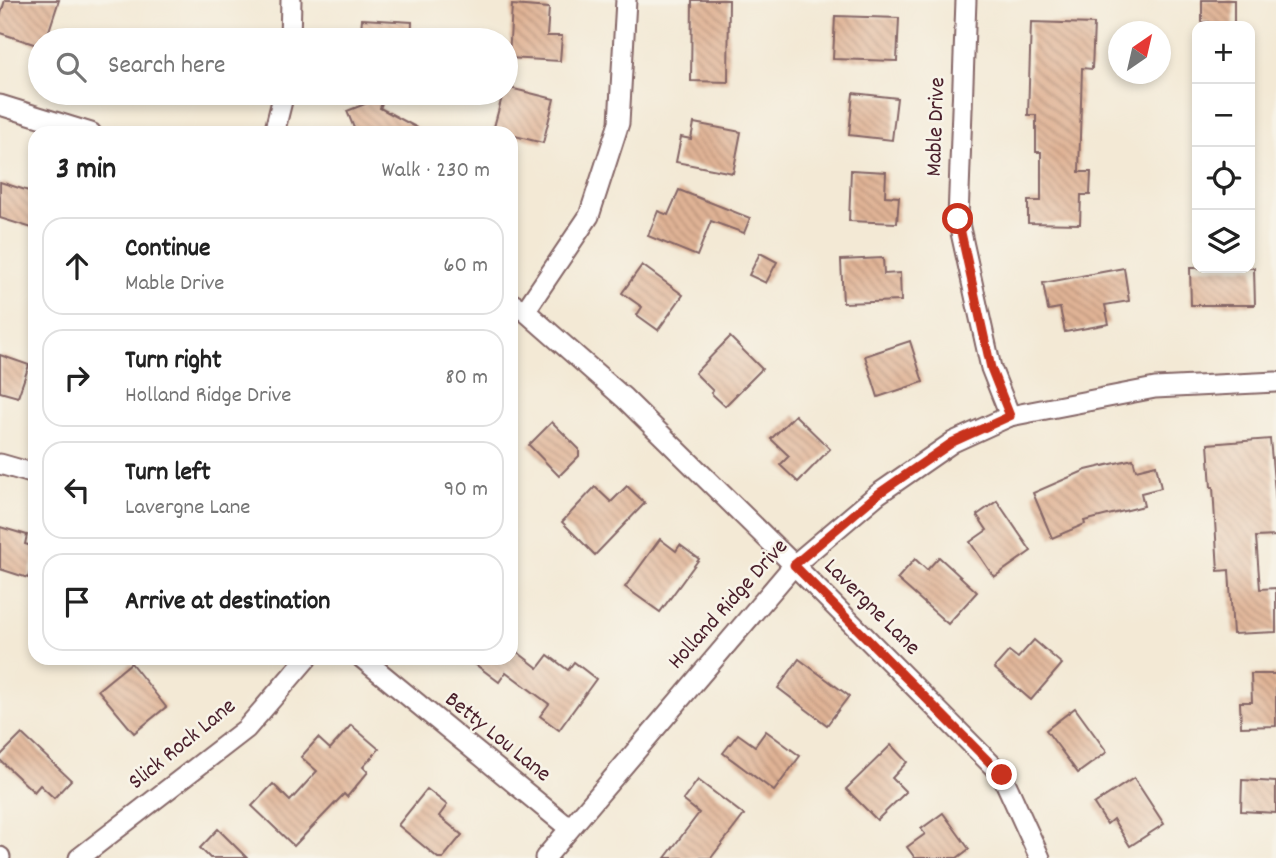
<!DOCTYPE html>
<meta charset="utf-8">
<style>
body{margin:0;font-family:Dekko,sans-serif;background:#f6f6f6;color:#222}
.controls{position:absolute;right:21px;top:21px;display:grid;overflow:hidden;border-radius:14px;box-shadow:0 4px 10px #0003}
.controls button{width:63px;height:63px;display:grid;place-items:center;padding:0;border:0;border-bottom:2px solid #e0e0e0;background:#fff;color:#222;font:35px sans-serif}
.compass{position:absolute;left:1108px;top:21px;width:63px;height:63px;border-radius:50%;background:#fff;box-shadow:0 4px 10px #0003;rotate:34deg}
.stop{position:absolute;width:21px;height:21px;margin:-16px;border:5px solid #c8321e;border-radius:50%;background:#fff}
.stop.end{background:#c8321e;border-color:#fff;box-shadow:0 2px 7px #0008}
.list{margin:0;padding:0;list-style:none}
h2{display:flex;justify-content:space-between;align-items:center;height:91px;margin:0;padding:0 28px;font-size:30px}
h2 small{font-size:23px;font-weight:400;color:#767676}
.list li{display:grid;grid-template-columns:46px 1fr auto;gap:21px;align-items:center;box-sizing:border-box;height:98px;margin:0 14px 14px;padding:0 14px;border:2px solid #e0e0e0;border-radius:21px}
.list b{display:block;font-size:26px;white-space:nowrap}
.list p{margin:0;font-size:23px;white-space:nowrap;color:#767676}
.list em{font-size:23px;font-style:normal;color:#767676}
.icon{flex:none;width:38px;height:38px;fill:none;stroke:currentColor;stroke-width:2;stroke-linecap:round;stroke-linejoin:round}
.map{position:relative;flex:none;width:1276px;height:858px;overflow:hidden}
.search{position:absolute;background:#fff;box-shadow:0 4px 10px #0003;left:28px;top:28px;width:490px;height:77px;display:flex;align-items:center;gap:18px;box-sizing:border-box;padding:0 24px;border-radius:38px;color:#767676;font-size:26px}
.panel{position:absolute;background:#fff;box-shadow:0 4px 10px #0003;left:28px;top:126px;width:490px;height:539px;border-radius:21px}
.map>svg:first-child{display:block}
.building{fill:url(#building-back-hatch)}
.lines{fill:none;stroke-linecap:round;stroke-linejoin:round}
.minor-casing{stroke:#856666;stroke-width:23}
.minor{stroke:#fff;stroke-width:19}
.route{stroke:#c8321e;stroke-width:9}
.labels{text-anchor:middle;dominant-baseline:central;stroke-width:5;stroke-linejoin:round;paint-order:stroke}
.street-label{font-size:23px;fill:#4a1f2b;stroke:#f7f3e8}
</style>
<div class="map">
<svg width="1276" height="858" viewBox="0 0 1276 858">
<defs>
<pattern id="building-back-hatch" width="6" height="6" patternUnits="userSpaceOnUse" patternTransform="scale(1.75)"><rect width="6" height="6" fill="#e0b395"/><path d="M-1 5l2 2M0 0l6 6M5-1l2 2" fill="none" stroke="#b8917a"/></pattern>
</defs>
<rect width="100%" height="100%" fill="#f7f3e8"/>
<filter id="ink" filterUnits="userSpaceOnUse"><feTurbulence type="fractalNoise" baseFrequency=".0143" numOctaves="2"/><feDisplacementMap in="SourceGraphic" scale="14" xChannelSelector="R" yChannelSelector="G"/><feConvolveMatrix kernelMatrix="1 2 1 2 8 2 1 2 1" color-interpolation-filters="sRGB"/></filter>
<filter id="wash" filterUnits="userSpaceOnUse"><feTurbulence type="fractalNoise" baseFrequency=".00686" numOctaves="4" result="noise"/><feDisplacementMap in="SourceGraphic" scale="28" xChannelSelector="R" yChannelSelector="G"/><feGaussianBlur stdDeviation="1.57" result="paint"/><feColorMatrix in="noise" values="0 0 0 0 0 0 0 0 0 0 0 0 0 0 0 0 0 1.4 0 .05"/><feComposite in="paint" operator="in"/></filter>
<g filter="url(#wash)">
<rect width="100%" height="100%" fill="#f3e9d5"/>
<g id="blocks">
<g class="building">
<polygon points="5,0 59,0 46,40 40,40 40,46 0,33 0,17"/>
<polygon points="692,0 729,0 728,82 691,81"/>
<polygon points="1202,0 1234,0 1234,26 1209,26 1209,22 1202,22"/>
<polygon points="512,5 549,8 547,36 562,36 560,61 509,58"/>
<polygon points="835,16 899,18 897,61 833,59"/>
<polygon points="362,19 412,22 411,40 360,40"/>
<polygon points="1031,22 1094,24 1092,69 1082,68 1079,172 1091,172 1090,195 1081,195 1080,224 1028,223 1028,201 1041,201 1041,152 1036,152 1036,115 1028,115"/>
<polygon points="506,87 554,99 543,143 511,135 511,133 493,131 503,93 506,93"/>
<polygon points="853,93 897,98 892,140 849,135"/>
<polygon points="385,96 380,108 427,133 356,133 347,111"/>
<polygon points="694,123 741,132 733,173 676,162 681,137 691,139"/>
<polygon points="851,170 886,172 885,196 899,197 897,223 849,221"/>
<polygon points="0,182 35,193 35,229 0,218"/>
<polygon points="679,190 750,218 744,233 711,221 697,256 648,236 658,211 668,215"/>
<polygon points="760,253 777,262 766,283 749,275"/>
<polygon points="883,258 884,274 900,273 901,301 843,303 841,260"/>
<polygon points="642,265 683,295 658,330 637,315 642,307 622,293"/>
<polygon points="1124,268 1129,301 1105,305 1109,324 1065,332 1060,308 1048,310 1043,283"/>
<polygon points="1190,268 1254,268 1255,305 1191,305"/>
<polygon points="730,337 762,369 725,406 711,393 713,391 695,373"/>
<polygon points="910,341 923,382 878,397 865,356"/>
<polygon points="0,355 29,365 18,397 0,392"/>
<polygon points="795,415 830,449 798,482 780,465 789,456 771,439"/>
<polygon points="552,422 579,449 579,456 559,476 529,445"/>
<polygon points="1270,439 1276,502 1276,536 1256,537 1260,589 1276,588 1276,632 1233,634 1229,570 1218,571 1213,487 1211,487 1208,444"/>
<polygon points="1133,459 1136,470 1156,465 1161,488 1141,493 1144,506 1084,521 1085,524 1052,538 1033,493 1086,470"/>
<polygon points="627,486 645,503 595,555 562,522 595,487 611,502"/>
<polygon points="997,501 1031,551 994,577 970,542 987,530 977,515"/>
<polygon points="0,527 27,535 25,544 35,547 35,556 28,578 0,569"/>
<polygon points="660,539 676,551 680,545 699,559 660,612 625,587"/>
<polygon points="939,557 977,592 948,624 897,579 915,559 927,570"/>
<polygon points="1034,640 1062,664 1031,700 994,668 1009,651 1018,658"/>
<polygon points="511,647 538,668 548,655 568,670 574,662 596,679 559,730 540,716 549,704 506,672 499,682 467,658 511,658"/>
<polygon points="799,659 849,696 827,725 778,688"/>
<polygon points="131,663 166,707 134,733 98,690"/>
<polygon points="1251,674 1276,674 1276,726 1241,727 1240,702 1252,702"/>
<polygon points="1075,708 1107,752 1078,773 1046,730"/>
<polygon points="351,725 379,749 363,767 368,772 347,797 344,794 294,846 252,806 273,784 290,801 317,771 301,757 318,738 330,749"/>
<polygon points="766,731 800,756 774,791 723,753 738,734 755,746"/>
<polygon points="22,734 71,780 54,798 40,785 34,792 0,760 0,756"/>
<polygon points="891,745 907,762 892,778 906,792 877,820 846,789"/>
<polygon points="1134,778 1164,824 1130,846 1113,819 1107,824 1094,804"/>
<polygon points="698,780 744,815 711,858 665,858 699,813 683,800"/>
<polygon points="1242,780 1276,782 1276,813 1241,811"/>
<polygon points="427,789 447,805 439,816 462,835 443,858 438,858 398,825"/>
<polygon points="943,813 969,849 957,858 915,858 907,847 925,834 921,829"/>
<polygon points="218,829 247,858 210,858 200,848"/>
</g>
</g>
</g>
<g filter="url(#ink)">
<use href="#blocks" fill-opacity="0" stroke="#856666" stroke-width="2"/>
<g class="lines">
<defs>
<g id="minor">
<polyline points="966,0 958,219 991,368 1010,416"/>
<polyline points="290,40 291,0"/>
<polyline points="0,105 91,133"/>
<polyline points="274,133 284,93"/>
<polyline points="511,303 525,311 624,398 794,565 1002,775 1040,858"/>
<polyline points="525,311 589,216 619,123 626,0"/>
<polyline points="0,464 35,474"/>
<polyline points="362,658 569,828"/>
<polyline points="0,857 0,858"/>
<polyline points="79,858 246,729 307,658"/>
<polyline points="545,858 794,565 878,494 953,442 1010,416 1155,388 1276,382"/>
</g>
</defs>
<use href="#minor" class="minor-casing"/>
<use href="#minor" class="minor"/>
</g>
</g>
<g class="lines" filter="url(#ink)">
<polyline class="route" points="958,219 991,368 1010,416 953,442 878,494 794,565 1002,775"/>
</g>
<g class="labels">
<g class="street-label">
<text transform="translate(937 127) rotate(-88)">Mable Drive</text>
<text transform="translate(729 605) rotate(-48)">Holland Ridge Drive</text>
<text transform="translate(871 608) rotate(45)">Lavergne Lane</text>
<text transform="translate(497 738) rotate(39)">Betty Lou Lane</text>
<text transform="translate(183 745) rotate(-39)">Slick Rock Lane</text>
</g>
</g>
</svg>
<div class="controls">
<button>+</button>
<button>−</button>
<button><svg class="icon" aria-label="locate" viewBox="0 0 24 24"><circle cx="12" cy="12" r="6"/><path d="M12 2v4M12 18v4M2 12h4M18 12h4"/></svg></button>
<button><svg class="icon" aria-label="layers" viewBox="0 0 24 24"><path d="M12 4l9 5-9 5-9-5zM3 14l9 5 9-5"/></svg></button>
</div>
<svg class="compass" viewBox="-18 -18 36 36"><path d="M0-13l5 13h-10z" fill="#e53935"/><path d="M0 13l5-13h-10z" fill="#767676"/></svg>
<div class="stop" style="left:958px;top:219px"></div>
<div class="stop end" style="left:1002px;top:775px"></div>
<div class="search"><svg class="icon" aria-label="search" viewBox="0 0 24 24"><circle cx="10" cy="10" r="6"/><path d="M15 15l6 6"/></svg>Search here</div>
<section class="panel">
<h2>3 min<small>Walk · 230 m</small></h2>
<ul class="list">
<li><svg class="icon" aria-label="ahead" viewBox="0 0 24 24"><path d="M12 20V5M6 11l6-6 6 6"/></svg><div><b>Continue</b><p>Mable Drive</p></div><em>60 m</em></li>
<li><svg class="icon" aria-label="right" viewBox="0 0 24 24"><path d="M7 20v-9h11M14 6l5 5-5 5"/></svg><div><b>Turn right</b><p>Holland Ridge Drive</p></div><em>80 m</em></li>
<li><svg class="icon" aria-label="left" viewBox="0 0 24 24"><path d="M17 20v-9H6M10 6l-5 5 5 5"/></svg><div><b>Turn left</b><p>Lavergne Lane</p></div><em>90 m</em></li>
<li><svg class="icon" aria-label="arrive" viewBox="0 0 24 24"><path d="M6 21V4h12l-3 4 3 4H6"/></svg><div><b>Arrive at destination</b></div></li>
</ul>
</section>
</div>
